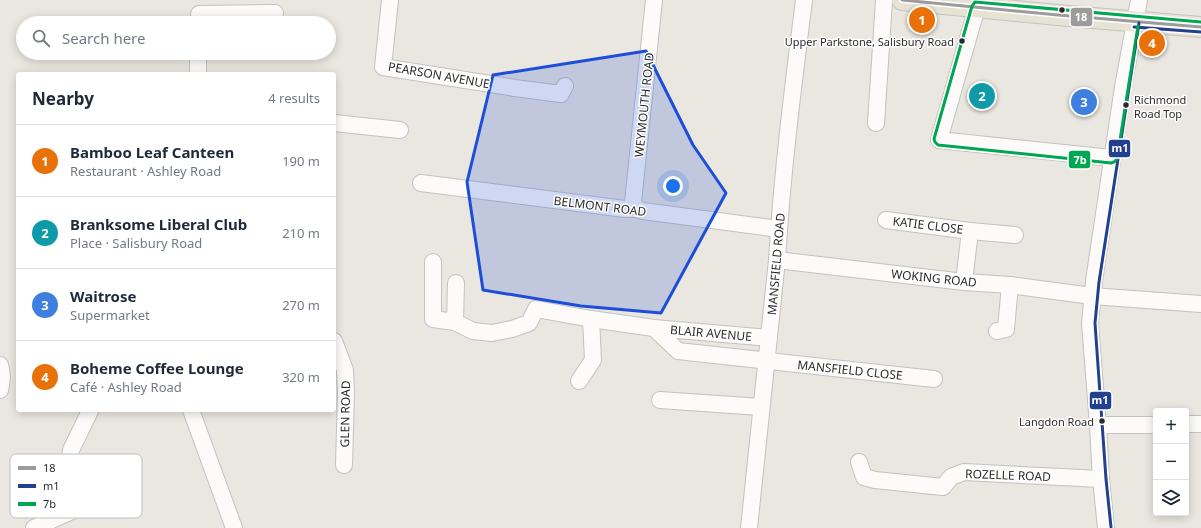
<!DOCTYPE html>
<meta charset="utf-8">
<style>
body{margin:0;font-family:"Noto Sans",sans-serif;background:#f6f6f7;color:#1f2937}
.controls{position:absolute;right:12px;bottom:12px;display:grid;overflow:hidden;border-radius:4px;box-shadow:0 2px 10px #0003}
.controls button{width:36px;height:36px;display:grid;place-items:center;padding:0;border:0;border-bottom:1px solid #e0e1e3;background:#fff;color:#1f2937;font:20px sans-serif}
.you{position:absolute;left:673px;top:186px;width:14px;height:14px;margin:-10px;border:3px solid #fff;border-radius:50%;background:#1a73e8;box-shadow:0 0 0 6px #1a73e833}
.badge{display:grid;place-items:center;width:26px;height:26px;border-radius:50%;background:#6e6c6a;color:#fff;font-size:13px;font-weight:700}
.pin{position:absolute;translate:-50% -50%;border:2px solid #fff;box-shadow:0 1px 4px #0006}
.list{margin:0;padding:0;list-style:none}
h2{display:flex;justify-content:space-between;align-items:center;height:52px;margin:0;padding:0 16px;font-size:17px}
h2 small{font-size:13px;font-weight:400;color:#747a83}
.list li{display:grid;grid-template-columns:26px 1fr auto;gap:12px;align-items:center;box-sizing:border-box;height:72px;padding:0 16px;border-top:1px solid #e0e1e3}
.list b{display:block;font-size:15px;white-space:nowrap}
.list p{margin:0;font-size:13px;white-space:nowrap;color:#747a83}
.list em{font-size:13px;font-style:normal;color:#747a83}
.icon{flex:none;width:22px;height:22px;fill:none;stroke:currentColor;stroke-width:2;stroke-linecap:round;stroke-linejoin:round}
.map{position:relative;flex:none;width:1201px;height:528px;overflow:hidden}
.search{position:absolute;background:#fff;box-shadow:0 2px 10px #0003;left:16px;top:16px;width:320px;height:44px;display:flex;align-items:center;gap:10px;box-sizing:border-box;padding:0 14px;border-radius:22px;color:#747a83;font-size:15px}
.panel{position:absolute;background:#fff;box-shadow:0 2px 10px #0003;left:16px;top:72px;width:320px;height:340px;border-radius:4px}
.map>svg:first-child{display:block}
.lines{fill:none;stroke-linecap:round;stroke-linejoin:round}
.minor-casing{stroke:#c3c2c1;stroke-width:18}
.major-casing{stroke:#c5c4c1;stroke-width:22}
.minor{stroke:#fcfbfa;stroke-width:16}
.major{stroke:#e7e3d4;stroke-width:20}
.bus-1-casing{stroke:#fff;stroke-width:6}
.bus-2-casing{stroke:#fff;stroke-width:6}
.bus-3-casing{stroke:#fff;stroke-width:6}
.bus-1{stroke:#9d9c9c;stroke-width:3}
.bus-2{stroke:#23408f;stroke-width:3}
.bus-3{stroke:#00a651;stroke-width:3}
.marked{fill:#1d4ed8;fill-opacity:0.2;stroke:#1d4ed8;stroke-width:3;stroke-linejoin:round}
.bus-dot{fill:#2b2b2b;stroke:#fff;stroke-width:1.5}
.labels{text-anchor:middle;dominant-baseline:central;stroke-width:3;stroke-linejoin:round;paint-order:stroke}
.bus-label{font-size:11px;fill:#2b2b2b;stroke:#fff;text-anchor:end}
.street-label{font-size:12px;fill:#2b2b2b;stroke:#fff}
.key{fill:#fff;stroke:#bfbfbf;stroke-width:1}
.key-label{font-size:11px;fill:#2b2b2b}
.line-badge{stroke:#fff;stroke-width:1.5}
.badge-label{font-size:11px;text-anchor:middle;font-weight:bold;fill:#fff}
</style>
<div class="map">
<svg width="1201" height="528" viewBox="0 0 1201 528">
<rect width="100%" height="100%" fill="#eae6e0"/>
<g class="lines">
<defs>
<g id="minor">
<polyline points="390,0 383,67 515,88 561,94 565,86"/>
<polyline points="977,7 939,140 1112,158"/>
<polyline points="199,14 275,13"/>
<polyline points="198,74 198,53"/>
<polyline points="334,123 400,130"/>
<polyline points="876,123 884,0"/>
<polyline points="421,183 625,209 636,209 643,211 779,229"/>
<polyline points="636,209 633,202 654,0"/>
<polyline points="886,220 970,231 964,282"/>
<polyline points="970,231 1015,235"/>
<polyline points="777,260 964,282 1010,285 1092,296 1201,304"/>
<polyline points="433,262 433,319 455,322 456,283"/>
<polyline points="455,322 473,331 492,333 512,329 529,323 536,309 591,319 654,328 769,338"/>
<polyline points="654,328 678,351 934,379"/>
<polyline points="997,331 1006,329 1010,285"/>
<polyline points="334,341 345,370 346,392 344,465"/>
<path d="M0,365c3,9 2,16 0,25"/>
<polyline points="579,381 593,360 591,319"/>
<polyline points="660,400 761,407"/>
<polyline points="191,410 234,528"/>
<polyline points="1186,424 1201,424"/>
<polyline points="1098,425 1156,425"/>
<polyline points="859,462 864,477 875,480 943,487 951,477 964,472 1101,479"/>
<polyline points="34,528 85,505 79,480 70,457 71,450 90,411"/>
<path d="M749,528l28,-268c5,-87 16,-173 27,-260"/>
<polyline points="1106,528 1101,479 1098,425 1090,323 1094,281 1123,87 1139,0"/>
</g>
<polyline id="major" points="902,0 1058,15 1201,27"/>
</defs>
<use href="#minor" class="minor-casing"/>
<use href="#major" class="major-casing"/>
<use href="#minor" class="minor"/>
<use href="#major" class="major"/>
<defs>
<polyline id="bus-1" points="902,0 1058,15 1201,27"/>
<g id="bus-2">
<polyline points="1134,27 1201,32"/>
<polyline points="1111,527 1106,479 1095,323 1099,282 1139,23"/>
</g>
<polyline id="bus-3" points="1138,26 1117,159 1114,162 1111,163 938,145 935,142 934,139 972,6 975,2 1201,22"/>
</defs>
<use href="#bus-1" class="bus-1-casing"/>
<use href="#bus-2" class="bus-2-casing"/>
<use href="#bus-3" class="bus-3-casing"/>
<use href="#bus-1" class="bus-1"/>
<use href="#bus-2" class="bus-2"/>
<use href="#bus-3" class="bus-3"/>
</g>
<path class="marked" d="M646,51l47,94 33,48 -65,120 -80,-7 -98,-16 -16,-108 26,-107z"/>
<g class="bus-dot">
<circle cx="1062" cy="10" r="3.5"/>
<circle cx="962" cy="41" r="3.5"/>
<circle cx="1126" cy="105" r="3.5"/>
<circle cx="1102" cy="421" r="3.5"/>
</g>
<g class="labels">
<g class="bus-label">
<text x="954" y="41">Upper Parkstone, Salisbury Road</text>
<text x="1134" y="99" text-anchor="start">Richmond<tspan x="1134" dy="14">Road Top</tspan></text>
<text x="1094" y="421">Langdon Road</text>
</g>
<g class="street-label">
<text transform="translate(439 75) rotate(10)">PEARSON AVENUE</text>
<text transform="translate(644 105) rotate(-84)">WEYMOUTH ROAD</text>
<text transform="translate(600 206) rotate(7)">BELMONT ROAD</text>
<text transform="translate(928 225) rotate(7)">KATIE CLOSE</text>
<text transform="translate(776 264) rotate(-85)">MANSFIELD ROAD</text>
<text transform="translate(934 278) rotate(6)">WOKING ROAD</text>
<text transform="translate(711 333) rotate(5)">BLAIR AVENUE</text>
<text transform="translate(850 370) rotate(6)">MANSFIELD CLOSE</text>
<text transform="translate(345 414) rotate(-89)">GLEN ROAD</text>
<text transform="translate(1008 475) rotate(2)">ROZELLE ROAD</text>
</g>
</g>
<rect x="10" y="454" width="132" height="64" rx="6" class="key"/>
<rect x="18" y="466" width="18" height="4" fill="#9d9c9c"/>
<rect x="18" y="484" width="18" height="4" fill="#23408f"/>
<rect x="18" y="502" width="18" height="4" fill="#00a651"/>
<g class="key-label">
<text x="43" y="472">18</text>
<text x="43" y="490">m1</text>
<text x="43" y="508">7b</text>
</g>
<g class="line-badge">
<rect x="1070" y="7" width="23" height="20" rx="4" fill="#9d9c9c"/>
<rect x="1108" y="139" width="23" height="19" rx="4" fill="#23408f"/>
<rect x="1068" y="150" width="23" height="19" rx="4" fill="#00a651"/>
<rect x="1089" y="391" width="23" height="19" rx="4" fill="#23408f"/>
</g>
<g class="badge-label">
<text x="1081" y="21">18</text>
<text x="1120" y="152">m1</text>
<text x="1080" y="164">7b</text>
<text x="1100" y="404">m1</text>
</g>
</svg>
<div class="controls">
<button>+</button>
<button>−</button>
<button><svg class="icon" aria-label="layers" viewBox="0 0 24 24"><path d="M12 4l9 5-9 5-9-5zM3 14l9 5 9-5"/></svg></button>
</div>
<div class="you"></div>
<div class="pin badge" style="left:922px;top:20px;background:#e8710a">1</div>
<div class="pin badge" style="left:982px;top:96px;background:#0f9aa8">2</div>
<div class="pin badge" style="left:1084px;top:102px;background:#3f7fe0">3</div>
<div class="pin badge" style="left:1152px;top:43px;background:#e8710a">4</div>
<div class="search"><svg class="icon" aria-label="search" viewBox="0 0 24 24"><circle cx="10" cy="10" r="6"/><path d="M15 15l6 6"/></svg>Search here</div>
<section class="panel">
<h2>Nearby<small>4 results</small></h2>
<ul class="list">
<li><span class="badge" style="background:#e8710a">1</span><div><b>Bamboo Leaf Canteen</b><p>Restaurant · Ashley Road</p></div><em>190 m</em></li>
<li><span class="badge" style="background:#0f9aa8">2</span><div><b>Branksome Liberal Club</b><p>Place · Salisbury Road</p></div><em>210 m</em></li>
<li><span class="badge" style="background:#3f7fe0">3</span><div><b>Waitrose</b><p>Supermarket</p></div><em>270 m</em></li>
<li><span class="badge" style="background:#e8710a">4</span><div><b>Boheme Coffee Lounge</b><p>Café · Ashley Road</p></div><em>320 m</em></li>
</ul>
</section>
</div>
